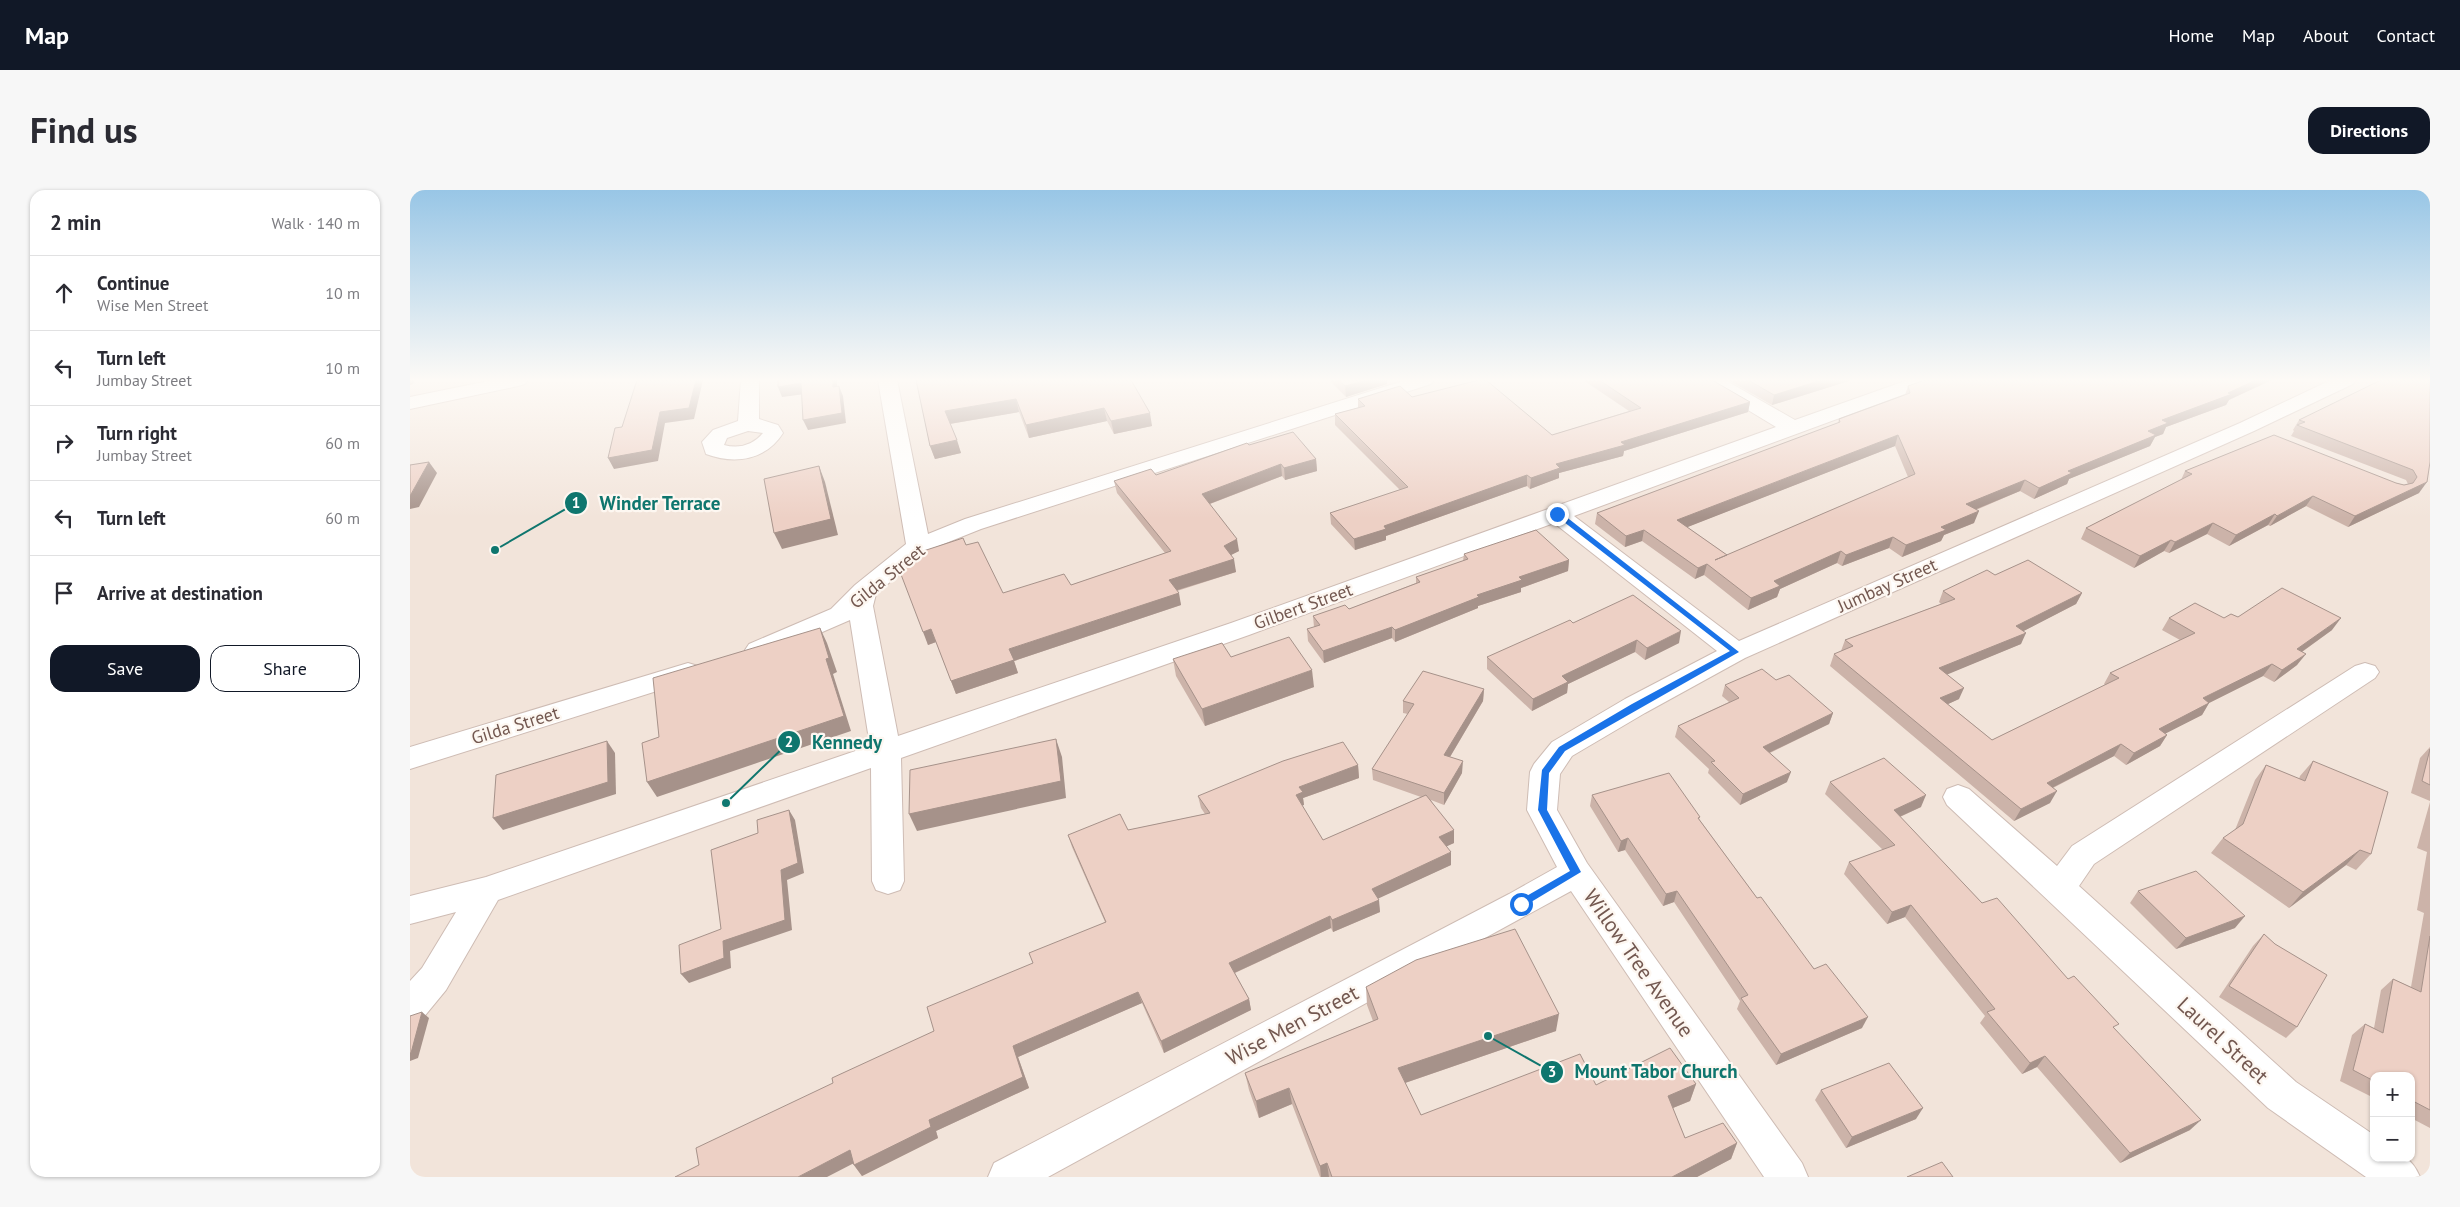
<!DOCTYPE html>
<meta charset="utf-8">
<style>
body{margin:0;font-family:"PT Sans",sans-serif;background:#f7f7f7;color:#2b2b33}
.controls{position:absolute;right:15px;bottom:15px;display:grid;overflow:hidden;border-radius:10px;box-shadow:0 1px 4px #0004}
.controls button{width:45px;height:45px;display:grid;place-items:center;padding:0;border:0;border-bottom:1px solid #e1e1e2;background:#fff;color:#2b2b33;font:25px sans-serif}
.stop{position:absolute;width:15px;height:15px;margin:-11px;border:4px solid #1a73e8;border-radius:50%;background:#fff}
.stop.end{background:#1a73e8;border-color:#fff;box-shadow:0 1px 5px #0008}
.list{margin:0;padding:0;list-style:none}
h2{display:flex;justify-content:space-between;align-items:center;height:65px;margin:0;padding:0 20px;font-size:21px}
h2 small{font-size:16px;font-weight:400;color:#7c7c81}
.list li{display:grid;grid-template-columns:32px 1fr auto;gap:15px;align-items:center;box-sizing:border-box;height:75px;padding:0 20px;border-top:1px solid #e1e1e2}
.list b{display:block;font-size:19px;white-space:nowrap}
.list p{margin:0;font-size:16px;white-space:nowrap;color:#7c7c81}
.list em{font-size:16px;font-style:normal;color:#7c7c81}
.actions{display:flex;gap:10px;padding:15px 20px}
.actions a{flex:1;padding:11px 0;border:1px solid #111827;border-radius:15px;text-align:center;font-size:18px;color:#111827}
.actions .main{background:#111827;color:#fff}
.icon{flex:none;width:28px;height:28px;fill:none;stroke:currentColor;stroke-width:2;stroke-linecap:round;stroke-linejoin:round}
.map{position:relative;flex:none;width:2020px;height:987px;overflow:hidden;border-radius:15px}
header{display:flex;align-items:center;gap:30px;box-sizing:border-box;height:70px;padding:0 25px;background:#111827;color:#fff}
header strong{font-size:24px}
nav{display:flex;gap:28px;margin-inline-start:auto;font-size:18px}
.intro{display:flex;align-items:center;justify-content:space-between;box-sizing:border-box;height:120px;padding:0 30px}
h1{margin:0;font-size:35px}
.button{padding:12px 22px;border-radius:15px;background:#111827;color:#fff;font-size:18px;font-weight:700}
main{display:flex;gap:30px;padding:0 30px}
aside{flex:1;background:#fff;border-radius:15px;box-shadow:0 1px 4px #0004}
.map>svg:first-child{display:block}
.residential{fill:#f2e4da;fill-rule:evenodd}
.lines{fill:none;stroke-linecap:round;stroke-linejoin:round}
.minor-casing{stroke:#cebcb4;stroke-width:2}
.minor{fill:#fff;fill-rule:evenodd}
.wall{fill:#ccb3a9;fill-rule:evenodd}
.shaded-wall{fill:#a6928a}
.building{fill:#edd0c5;stroke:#a6928a;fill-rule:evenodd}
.route{fill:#1a73e8}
.labels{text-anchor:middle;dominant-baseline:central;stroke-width:4.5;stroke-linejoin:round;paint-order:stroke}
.street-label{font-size:18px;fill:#735850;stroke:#fdf7f1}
.near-street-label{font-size:21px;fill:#735850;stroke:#fdf7f1}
.leader{fill:none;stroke:#0f766e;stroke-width:2}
.callout-dot{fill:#0f766e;stroke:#fdf7f1;stroke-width:2}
.mark-label{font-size:15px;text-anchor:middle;font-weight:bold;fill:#fff}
.callout-label{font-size:19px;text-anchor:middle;font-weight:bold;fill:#0f766e;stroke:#fdf7f1;stroke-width:4.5;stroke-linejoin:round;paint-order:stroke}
</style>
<header>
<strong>Map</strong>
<nav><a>Home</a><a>Map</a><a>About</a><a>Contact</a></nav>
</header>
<div class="intro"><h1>Find us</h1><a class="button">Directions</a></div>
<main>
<aside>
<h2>2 min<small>Walk · 140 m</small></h2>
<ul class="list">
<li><svg class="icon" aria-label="ahead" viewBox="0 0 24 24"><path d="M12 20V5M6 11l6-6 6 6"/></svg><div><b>Continue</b><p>Wise Men Street</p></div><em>10 m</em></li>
<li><svg class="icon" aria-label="left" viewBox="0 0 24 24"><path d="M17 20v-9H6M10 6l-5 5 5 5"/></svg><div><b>Turn left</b><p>Jumbay Street</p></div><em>10 m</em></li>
<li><svg class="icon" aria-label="right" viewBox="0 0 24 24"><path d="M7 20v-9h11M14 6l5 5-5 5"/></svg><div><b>Turn right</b><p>Jumbay Street</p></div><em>60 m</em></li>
<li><svg class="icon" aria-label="left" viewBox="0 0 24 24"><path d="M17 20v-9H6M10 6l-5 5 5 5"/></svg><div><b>Turn left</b></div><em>60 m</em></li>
<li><svg class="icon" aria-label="arrive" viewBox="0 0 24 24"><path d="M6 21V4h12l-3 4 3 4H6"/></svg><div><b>Arrive at destination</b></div></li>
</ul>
<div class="actions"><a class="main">Save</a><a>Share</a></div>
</aside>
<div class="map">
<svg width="2020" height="987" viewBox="0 0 2020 987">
<rect width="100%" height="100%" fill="#fbf3eb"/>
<path class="residential" d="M0,190h2020v797h-2020zM1964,886h37v82h-37z"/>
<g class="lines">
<defs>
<g id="minor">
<polygon points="83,190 118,190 115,194 108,196 0,219 0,207"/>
<path d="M331,190h18v39l19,6 5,8c-17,27 -48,32 -77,21l-4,-12 11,-12 25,-9zM338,241l15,2c-10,12 -24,16 -39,12l3,-7z"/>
<polygon points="468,190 487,190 518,344 555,329 996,190 1024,190 1021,194 571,339 516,361 466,404 463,416 488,546 821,433 1366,237 1295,194 1293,190 1315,190 1385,230 1498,190 1525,190 1522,194 1164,326 1329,451 1830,233 1921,190 1946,190 1943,194 1844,241 1335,468 1235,523 1162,566 1150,584 1147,620 1177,673 1392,973 1398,987 1354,987 1161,701 638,987 578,987 584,973 1099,704 1147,677 1117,620 1120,582 1124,574 1142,552 1215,509 1307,461 1144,333 839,445 491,568 494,691 490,700 478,704 466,700 462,691 461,578 88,710 36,800 13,828 0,833 0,791 12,778 46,722 0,734 0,706 76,687 460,556 440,430 357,466 348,469 339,466 335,460 339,454 421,419 445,395 496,354"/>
<polygon points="278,473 288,476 292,482 288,488 0,579 0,557"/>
<path d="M1955,473l10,3 4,6 -4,6 -281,186 -15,22 217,196 78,53v23c25,0 35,-7 46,19h-54l-98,-69 -321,-303 -4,-8 4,-8 11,-4 11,4 88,77 15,-20 283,-180z"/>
</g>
</defs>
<use href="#minor" class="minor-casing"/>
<use href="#minor" class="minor"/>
</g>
<g class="wall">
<polygon points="506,190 721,190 742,236 704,244 697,231 619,248 609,222 540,234 551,263 525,269 520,256"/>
<polygon points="919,190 977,190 977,194 936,207"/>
<polygon points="1173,190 1302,190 1340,212 1338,222 1214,261 1213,266 1149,283 1149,288 1120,299 1117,296 976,346 976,350 945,360 921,334 920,323 990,300 925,235 925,224 948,218 948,209 1002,207 1142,245 1219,221"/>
<polygon points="1318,190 1442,190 1362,215"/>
<polygon points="2020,190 2009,303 1938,337 1896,316 1860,336 1858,335 1819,356 1797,344 1759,363 1754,361 1724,378 1671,349 1676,338 1771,290 1775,281 1986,293 1994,295 1998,294 1996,290 1881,246 1884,241 1883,240 1889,230"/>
<path d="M1498,196l321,14 -3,5 -60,22 -3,7 -8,3 -5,9 -81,33 -2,5 -33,15 -14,-8 -44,19 -2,13 -30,12 -3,6 -39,16 -13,-9 -47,18 -5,-3 -57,26 -3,8 -29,13 -44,-35 -9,4 -53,-38 -17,6 -30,-23 2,-11 241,-90 1,-4 66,-24zM1485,256l13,31 -181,78 -40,-28z"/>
<polygon points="906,269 907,281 875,290 872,286 800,314 829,361 821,365 826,382 767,401 771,415 604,471 608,483 546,504 526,452 518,455 495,367 556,355 593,403 661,395 755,363 707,303 704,291 746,285"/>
<polygon points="1054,364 1159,370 1158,381 1111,398 1111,402 1068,416 1068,418 985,452 982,448 914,473 898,451 897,439 904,437 903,426 939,419 1006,393 1006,387 1053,371"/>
<polygon points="1585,385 1672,403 1666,414 1613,441 1611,454 1537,484 1549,509 1538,514 1582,550 1695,495 1694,494 1700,483 1770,450 1752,440 1759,428 1814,428 1828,427 1922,440 1892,462 1887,475 1864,492 1853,486 1799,513 1792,525 1755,543 1757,545 1750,556 1716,575 1704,566 1643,598 1640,613 1604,631 1420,476 1424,464 1431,461 1435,450 1531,414 1529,412 1533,401"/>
<polygon points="1163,433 1269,453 1235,470 1225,462 1158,494 1157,503 1122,521 1077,479 1077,467"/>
<polygon points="821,467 904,497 795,536 766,486 763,469"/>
<polygon points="1315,495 1423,523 1419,534 1360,563 1377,592 1330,615 1298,583 1299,579 1265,547 1268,536 1319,512 1312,506"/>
<polygon points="1074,499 1073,511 1040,567 1052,583 1034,615 1021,610 1044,653 1036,656 1041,675 968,708 970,722 923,742 921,738 825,783 839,809 841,820 754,863 732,813 608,867 619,898 526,941 528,948 452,986 443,974 289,975 423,893 524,841 623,773 695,732 662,657 658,645 718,640 795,624 791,618 788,606 948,575 949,588 893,608 894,615 892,615 913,650 1011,607 963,590 962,579 998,524 993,523 993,511"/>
<polygon points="2020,557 2020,611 2001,603 2010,568"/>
<polygon points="1903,571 1961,664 1946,680 1936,675 1879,718 1801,663 1813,648 1825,640 1845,590 1856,575 1889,589 1890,586"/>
<polygon points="1420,592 1511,617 1490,627 1572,713 1658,789 1705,839 1780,940 1710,973 1627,877 1612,884 1570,833 1575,826 1495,727 1477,734 1434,684 1439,672 1473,660 1415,604"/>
<polygon points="1182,605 1290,627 1289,629 1347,708 1452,838 1366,875 1327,819 1330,811 1264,712 1253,716 1215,660 1208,662 1180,616"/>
<polygon points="2020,612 2020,938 2001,928 2001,886 1964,886 1964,908 1930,891 1942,845 1955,834 1964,838 1971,800 1983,789 2001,797 2014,723 2007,720 2017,662 2007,658"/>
<polygon points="1728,701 1825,738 1766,759 1720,713"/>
<polygon points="1854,744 1887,837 1876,848 1809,807 1843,756"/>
<polygon points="956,797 1146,841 995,893 1011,925 1186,895 1286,894 1280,911 1263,918 1275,948 1327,953 1321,969 1287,987 910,987 882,914 849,928 839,900 835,883 963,831 957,815"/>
<polygon points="1411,900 1506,929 1436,958 1405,910"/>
</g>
<g class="shaded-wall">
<polygon points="0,190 5,190 3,194 0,195"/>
<polygon points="286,190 293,190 284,229 255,233 248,271 204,279 198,268"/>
<polygon points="423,190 427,190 427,208 423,197"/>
<polygon points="958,190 977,190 977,194 936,207 935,196"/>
<polygon points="1412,190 1442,190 1362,215 1364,205"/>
<polygon points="1846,190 1862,190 1819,210 1816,215 1756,237 1753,244 1745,247 1740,256 1659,289 1657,294 1624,309 1629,298 1658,281 1738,241 1752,230 1818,203"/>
<polygon points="391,193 395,204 372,207 368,197"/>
<polygon points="429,196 433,206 436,233 398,240 393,230"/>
<polygon points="606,209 609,222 539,234 535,221"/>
<polygon points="1340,212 1338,222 1214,261 1213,266 1149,283 1149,288 1120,299 1121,288 1146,274 1211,252"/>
<polygon points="694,218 697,231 619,248 616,235"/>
<polygon points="740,223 742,236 704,244 701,231"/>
<polygon points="1488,245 1485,256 1265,342 1267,330"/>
<polygon points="547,250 551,263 525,269 520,256"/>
<polygon points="906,269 907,281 875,290 874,278"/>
<polygon points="19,272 27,283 9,317 0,319 0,306"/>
<polygon points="871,274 872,286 794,316 792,304"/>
<polygon points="409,276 415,292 428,345 372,359 364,343"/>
<polygon points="1117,285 1117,296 976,346 976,350 945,360 944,349 974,336"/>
<polygon points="1615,290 1610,301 1552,325 1556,314"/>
<polygon points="2017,292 2009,303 1938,337 1945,326"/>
<polygon points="1903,306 1896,316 1860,336 1867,326"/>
<polygon points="1569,321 1564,333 1534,345 1531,351 1492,367 1496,355 1531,337"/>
<polygon points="1865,324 1858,335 1819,356 1826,345"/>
<polygon points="1803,333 1797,344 1759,363 1765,352"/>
<polygon points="1234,340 1232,351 1215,357 1216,346"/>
<polygon points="1483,347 1479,358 1432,376 1436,365"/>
<polygon points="827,349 829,361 815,368 814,356"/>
<polygon points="1761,350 1754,361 1724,378 1730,366"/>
<polygon points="1431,361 1427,373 1370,399 1367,407 1338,420 1341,408 1364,391"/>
<polygon points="824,369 826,382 761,402 759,390"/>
<polygon points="1159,370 1158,381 1111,398 1111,402 1068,416 1068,418 985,452 985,440 1109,387"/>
<polygon points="1297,374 1294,385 1285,389 1288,378"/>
<polygon points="769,403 771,415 604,471 608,483 546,504 541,491 599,459"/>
<polygon points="1672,403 1666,414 1600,448 1606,436"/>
<polygon points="1931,428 1922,440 1879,471 1887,459"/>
<polygon points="982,437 982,448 914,473 913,461"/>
<polygon points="410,438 417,453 427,482 423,484 441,541 247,607 237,592 416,469"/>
<polygon points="521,439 526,452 518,455 513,442"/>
<polygon points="1271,441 1269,453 1235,470 1237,458"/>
<polygon points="1616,443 1611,454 1524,490 1529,478"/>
<polygon points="1227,450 1225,462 1158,494 1157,503 1122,521 1123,509 1152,486"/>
<polygon points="1896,464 1887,475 1864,492 1872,480"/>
<polygon points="1862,474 1853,486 1799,513 1792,525 1741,551 1749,539 1793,508"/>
<polygon points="902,480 904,497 795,536 792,519"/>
<polygon points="1554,498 1549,509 1525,520 1530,508"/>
<polygon points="1074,499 1073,511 1034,577 1034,565"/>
<polygon points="1423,523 1419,534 1350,567 1353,557"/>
<polygon points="1757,545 1750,556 1716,575 1724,563"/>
<polygon points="646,549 652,567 656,608 507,641 499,624"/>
<polygon points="197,551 205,563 206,604 93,640 83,628"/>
<polygon points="1711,554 1704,566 1630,604 1637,593"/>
<polygon points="1053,571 1052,583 1034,615 1034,603"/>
<polygon points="948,575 949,588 893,608 894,615 887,617 886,605 889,597"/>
<polygon points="1381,582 1377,592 1330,615 1333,604"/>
<polygon points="1647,601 1640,613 1604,631 1611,619"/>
<polygon points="1516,605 1511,617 1478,632 1484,620"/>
<polygon points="379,620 385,630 394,683 377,690 382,740 320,761 321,778 279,793 271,784 313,751 371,680"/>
<polygon points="1044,640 1044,653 1029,660 1029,647"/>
<polygon points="1218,648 1215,660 1208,662 1211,651"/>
<polygon points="1950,660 1936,675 1879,718 1893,702"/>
<polygon points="1041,662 1041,675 963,711 962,699"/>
<polygon points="1267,701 1264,712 1253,716 1256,704"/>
<polygon points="969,710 970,722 923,742 922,730"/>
<polygon points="1501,715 1495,727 1477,734 1482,722"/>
<polygon points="920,726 921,738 822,784 819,773"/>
<polygon points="1835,726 1825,738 1766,759 1776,748"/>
<polygon points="728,802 732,813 608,867 619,898 526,941 528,948 452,986 444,975 603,856"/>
<polygon points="839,809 841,820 754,863 751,851"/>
<polygon points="12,822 19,828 8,868 0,871 0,863"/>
<polygon points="1149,824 1146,841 989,895 988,878"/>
<polygon points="1458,827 1452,838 1366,875 1371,864"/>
<polygon points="1635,866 1627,877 1612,884 1620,873"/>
<polygon points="1286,894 1280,911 1253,922 1258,906"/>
<polygon points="879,898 882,914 849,928 846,911"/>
<polygon points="1513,918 1506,929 1436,958 1442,947"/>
<polygon points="1791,930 1780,940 1710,973 1720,963"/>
<polygon points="1327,953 1321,969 1287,987 1262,987"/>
<polygon points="440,960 448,971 417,987 388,987"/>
<polygon points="917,973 919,987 911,987 910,976"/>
</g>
<g class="building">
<polygon points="227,190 286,190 279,218 250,222 242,260 198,268 205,238 212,237"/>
<polygon points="368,190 423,190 423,197 429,196 432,223 393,230 391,193 368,197"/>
<polygon points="506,190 721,190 740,223 701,231 694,218 616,235 606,209 535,221 547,250 520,256"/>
<polygon points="928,190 958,190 935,196"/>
<polygon points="1069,190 1076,190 1142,245 1231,218 1189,190 1302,190 1340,212 1211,252 1215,255 1146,274 1150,278 1121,288 1117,285 974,336 976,339 944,349 920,323 998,297 925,224 955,216 948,209 990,196 1002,207"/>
<polygon points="1338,190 1412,190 1364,205"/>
<path d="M1515,190h331l-28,13 4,1 -70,26 6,3 -20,8 8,4 -88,36 4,2 -33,15 -14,-8 -59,24 13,7 -38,16 5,3 -40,15 -13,-8 -47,18 -5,-4 -67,30 6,5 -29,12 -44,-34 -9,4 -54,-38 -18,6 -29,-23 243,-91 -1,-3 71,-26 -2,-7zM1488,245l17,39 -200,86 12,-5 -50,-35z"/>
<polygon points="1971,190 2020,190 2020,272 2017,292 1945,326 1903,306 1867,326 1865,324 1826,345 1803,333 1765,352 1761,350 1730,366 1676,338 1782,284 1775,281 1864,245 1986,293 1994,295 2003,293 2007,287 2003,280 1887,235 1895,232 1889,230"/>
<polygon points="883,242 906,269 874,278 871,274 792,304 827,349 814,356 824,369 759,390 769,403 599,459 604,470 541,491 521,439 513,442 487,374 497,371 495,367 553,348 556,355 568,352 593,403 654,384 661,395 761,361 704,291 741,279 746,285 837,253 839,255"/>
<polygon points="19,272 0,306 0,275"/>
<polygon points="409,276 421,329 364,343 354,289"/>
<polygon points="1126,340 1159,370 1109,387 1112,390 1067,405 1069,407 985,440 982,437 913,461 897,439 910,435 903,426 935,415 939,419 1010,392 1006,387 1058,369 1054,364"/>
<polygon points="1618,370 1672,403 1606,436 1616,443 1529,478 1554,498 1530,508 1582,550 1709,488 1700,483 1785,443 1759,428 1785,413 1814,428 1821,424 1828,427 1872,398 1931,428 1887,459 1896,464 1872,480 1862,474 1793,508 1799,513 1749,539 1757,545 1724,563 1711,554 1637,593 1647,601 1611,619 1424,464 1443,456 1435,450 1545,409 1533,401 1577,380 1585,385"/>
<polygon points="1223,405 1271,441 1237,458 1227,450 1152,486 1158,492 1123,509 1077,467 1160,430 1163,433"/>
<polygon points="410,438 419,468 416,469 434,526 237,592 232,553 249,547 243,488"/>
<polygon points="879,447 902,480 792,519 763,469 812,453 821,467"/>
<polygon points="1352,479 1366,490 1379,485 1423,523 1353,557 1381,582 1333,604 1301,572 1305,571 1268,536 1329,508 1315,495"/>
<polygon points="1013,481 1074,499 1034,565 1053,571 1034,603 962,579 1004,514 993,511"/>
<polygon points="646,549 651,591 499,624 500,580"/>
<polygon points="197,551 198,592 83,628 86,585"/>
<polygon points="933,552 948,575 889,597 893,602 886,605 913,650 1016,605 1044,640 1029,647 1041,662 962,699 969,710 922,730 920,726 819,773 839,809 751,851 728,802 603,856 613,887 519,930 521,937 444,975 440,960 388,987 265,987 289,975 286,958 423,893 422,888 524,841 517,817 623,773 619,763 696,732 658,645 710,624 718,640 800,623 788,606 873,571"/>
<polygon points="2020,559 2020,595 2012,591"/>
<polygon points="1474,568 1516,605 1484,620 1572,713 1587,708 1658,789 1664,786 1709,834 1703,837 1791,930 1720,963 1635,866 1620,873 1577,822 1585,819 1501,715 1482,722 1439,672 1485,655 1420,592"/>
<polygon points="1903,571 1978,602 1961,664 1950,660 1893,702 1813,648 1833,634 1856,575 1895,591"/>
<polygon points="1259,583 1290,627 1288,628 1347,708 1351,707 1404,779 1416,774 1458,827 1371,864 1331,808 1338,805 1267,701 1256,704 1218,648 1211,651 1182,605"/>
<polygon points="379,620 388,673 371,680 375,730 313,751 314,768 271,784 269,755 311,739 301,660 348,643 347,630"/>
<polygon points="1786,681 1835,726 1776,748 1728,701"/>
<polygon points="1105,739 1149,824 988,878 1011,925 1170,864 1186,895 1260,858 1286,894 1258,906 1275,948 1313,933 1327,953 1262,987 922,987 917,973 910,976 879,898 846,911 835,883 968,829 956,797 1006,770"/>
<polygon points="1854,744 1865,754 1917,785 1887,837 1819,796"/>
<polygon points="2020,746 2020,920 2001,910 2001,886 1964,886 1964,891 1943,880 1955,834 1973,843 1983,789 2011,802"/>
<polygon points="12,822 1,863 0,863 0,826"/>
<polygon points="1479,873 1513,918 1442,947 1411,900"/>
<polygon points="1532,972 1543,987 1497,987"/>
</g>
<linearGradient id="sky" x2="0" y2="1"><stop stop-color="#98c6e6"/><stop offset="0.58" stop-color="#fdfaf6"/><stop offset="1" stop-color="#fdfaf6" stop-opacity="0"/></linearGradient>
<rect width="2020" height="328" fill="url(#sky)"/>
<polygon class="route" points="1145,322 1150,322 1329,462 1155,561 1139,583 1137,620 1171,682 1111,718 1108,717 1108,711 1160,681 1128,620 1132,580 1149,557 1222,514 1320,461 1145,325"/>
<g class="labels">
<g class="street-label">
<text transform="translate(477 386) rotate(-39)">Gilda Street</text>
<text transform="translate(1477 395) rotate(-24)">Jumbay Street</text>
<text transform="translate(893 416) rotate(-20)">Gilbert Street</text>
<text transform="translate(105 535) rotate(-17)">Gilda Street</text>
</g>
<g class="near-street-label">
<text transform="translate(1229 773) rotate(55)">Willow Tree Avenue</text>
<text transform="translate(882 835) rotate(-28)">Wise Men Street</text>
<text transform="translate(1813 850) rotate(43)">Laurel Street</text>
</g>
</g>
<path class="leader" d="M85 360L166 313M316 613L379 552M1078 846L1142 882"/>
<g class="callout-dot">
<circle cx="85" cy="360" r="5"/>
<circle cx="316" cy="613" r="5"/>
<circle cx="1078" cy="846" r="5"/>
<circle cx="166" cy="313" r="12"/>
<circle cx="379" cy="552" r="12"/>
<circle cx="1142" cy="882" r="12"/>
</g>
<g class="mark-label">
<text x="166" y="318">1</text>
<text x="379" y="557">2</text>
<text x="1142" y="887">3</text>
</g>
<g class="callout-label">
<text x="250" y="320">Winder Terrace</text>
<text x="437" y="559">Kennedy</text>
<text x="1246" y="888">Mount Tabor Church</text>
</g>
</svg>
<div class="controls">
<button>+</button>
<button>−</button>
</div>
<div class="stop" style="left:1111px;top:714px"></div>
<div class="stop end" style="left:1147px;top:324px"></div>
</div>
</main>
